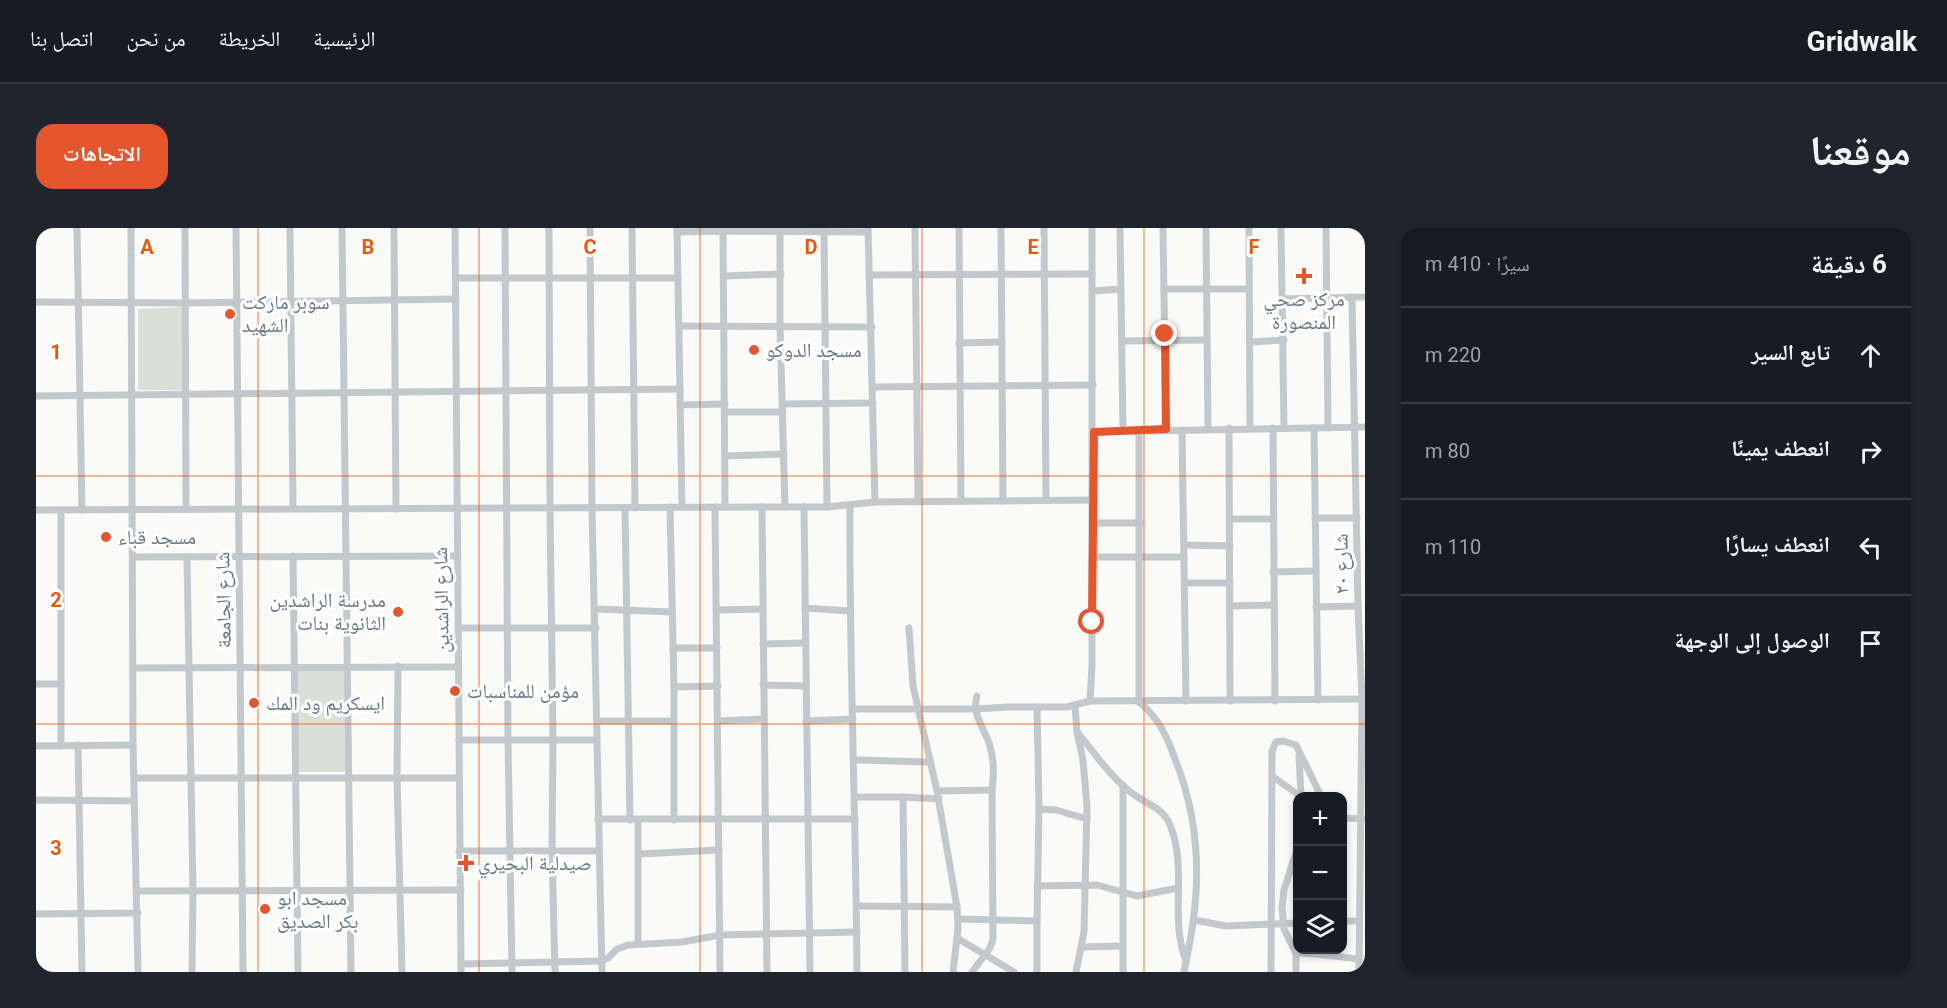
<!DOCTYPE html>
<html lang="ar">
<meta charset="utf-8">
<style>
body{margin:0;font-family:Roboto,"Noto Naskh Arabic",sans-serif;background:#20242c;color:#f1f3f6;direction:rtl}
.controls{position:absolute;right:18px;bottom:18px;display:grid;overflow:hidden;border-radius:12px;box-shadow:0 3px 9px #0003}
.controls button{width:54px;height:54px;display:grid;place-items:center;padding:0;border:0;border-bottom:2px solid #363941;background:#171b24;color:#f1f3f6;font:30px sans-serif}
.stop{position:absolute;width:18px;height:18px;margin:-14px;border:4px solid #e4572e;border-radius:50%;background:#fff}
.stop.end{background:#e4572e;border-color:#fff;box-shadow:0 2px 6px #0008}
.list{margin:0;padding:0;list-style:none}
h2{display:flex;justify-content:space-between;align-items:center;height:78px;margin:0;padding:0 24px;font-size:26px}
h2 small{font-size:20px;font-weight:400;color:#9ea1a6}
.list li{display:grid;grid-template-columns:39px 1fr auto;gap:18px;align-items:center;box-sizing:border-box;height:96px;padding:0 24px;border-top:2px solid #363941}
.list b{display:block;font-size:22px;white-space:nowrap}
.list em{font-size:20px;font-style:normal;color:#9ea1a6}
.icon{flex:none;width:33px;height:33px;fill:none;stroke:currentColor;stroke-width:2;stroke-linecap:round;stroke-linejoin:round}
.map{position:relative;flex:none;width:1329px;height:744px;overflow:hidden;direction:ltr;border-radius:18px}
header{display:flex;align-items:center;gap:36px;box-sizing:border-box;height:84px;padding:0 30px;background:#171b24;border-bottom:2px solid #363941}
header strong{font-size:28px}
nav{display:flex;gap:33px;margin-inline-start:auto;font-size:21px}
.intro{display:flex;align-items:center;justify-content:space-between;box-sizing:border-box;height:144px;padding:0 36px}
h1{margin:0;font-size:42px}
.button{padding:15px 27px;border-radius:18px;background:#e4572e;color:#fff;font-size:21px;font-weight:700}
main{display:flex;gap:36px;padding:0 36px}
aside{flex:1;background:#171b24;border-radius:18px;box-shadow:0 3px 9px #0003}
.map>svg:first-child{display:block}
.green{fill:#dadfd7}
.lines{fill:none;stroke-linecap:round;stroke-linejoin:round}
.minor{stroke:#c3c8cc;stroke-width:7}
.route{stroke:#e4572e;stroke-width:8}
.grid{fill:none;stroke:#e8590c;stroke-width:1.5;stroke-opacity:0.55}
.poi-dot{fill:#e4572e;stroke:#fff;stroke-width:2}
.labels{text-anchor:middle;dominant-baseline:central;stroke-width:6;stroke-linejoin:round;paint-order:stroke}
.poi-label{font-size:20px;fill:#657683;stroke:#fff;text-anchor:start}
.street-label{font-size:20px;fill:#657683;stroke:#fff}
.grid-label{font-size:20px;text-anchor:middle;font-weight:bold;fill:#e8590c;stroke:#fff;stroke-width:6;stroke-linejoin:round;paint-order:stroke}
</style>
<header>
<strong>Gridwalk</strong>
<nav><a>الرئيسية</a><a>الخريطة</a><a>من نحن</a><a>اتصل بنا</a></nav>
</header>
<div class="intro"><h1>موقعنا</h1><a class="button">الاتجاهات</a></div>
<main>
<aside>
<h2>6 دقيقة<small>سيرًا · 410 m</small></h2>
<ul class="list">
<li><svg class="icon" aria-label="ahead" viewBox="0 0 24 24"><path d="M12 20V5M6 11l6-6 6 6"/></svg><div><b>تابع السير</b></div><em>220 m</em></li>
<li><svg class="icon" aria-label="right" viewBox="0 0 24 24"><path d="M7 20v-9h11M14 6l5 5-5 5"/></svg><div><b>انعطف يمينًا</b></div><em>80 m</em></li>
<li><svg class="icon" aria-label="left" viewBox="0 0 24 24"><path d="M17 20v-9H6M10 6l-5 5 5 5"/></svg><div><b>انعطف يسارًا</b></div><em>110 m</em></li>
<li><svg class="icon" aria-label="arrive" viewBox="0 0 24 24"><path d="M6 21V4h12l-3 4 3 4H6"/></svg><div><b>الوصول إلى الوجهة</b></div></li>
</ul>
</aside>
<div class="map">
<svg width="1329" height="744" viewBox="0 0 1329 744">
<rect width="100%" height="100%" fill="#fafaf8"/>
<g class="green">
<polygon points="146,79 147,162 102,162 102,81"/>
<polygon points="261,442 308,442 309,544 262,544"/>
</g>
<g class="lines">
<g class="minor">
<polyline points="41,0 46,282"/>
<polyline points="95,0 97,517 102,744"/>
<polyline points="149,0 150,280"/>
<polyline points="200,0 207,744"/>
<polyline points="254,0 257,280"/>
<polyline points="306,0 315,744"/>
<polyline points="358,0 360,281"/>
<polyline points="419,0 425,744"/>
<polyline points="469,0 472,513 476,744"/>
<polyline points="513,0 514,281 517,513 516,624 519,744"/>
<polyline points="554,0 556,281 566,744"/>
<polyline points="596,0 599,280"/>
<polyline points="641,0 646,278"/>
<polyline points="687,0 689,279"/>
<polyline points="788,0 791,279"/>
<polyline points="832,0 839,274"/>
<polyline points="879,0 882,274"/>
<polyline points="923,0 925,273"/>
<polyline points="965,0 967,273"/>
<polyline points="1008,0 1010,272"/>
<polyline points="1084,0 1087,203"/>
<polyline points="1127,0 1130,201"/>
<polyline points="1170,0 1172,201"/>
<polyline points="1213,0 1214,200"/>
<polyline points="1245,0 1248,199"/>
<polyline points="1290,0 1292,200"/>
<polyline points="744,3 744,99 749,279"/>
<polyline points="641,4 687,3 832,4"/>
<polyline points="833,47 1056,46"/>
<polyline points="688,48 745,46"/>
<polyline points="420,50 642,50"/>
<polyline points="1128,61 1213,61"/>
<polyline points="1057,63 1085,61"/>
<polyline points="1316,69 1322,378 1326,471 1323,744"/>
<polyline points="1247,71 1329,69"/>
<polyline points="0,74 149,75 420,71"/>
<polyline points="643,98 836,99"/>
<polyline points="1086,113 1170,112"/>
<polyline points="1214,114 1248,112"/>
<polyline points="923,115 966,114"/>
<polyline points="837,159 1057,157"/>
<polyline points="0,168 644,161"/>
<polyline points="747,176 837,175"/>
<polyline points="644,177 689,176"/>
<polyline points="689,184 747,184"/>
<polyline points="1193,200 1194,473"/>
<polyline points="1237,200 1239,473"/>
<polyline points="1278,200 1282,472"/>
<polyline points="1146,202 1150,473"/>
<polyline points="1058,204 1329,199"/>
<polyline points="689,228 748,226"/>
<path d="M814,277c-1,156 6,311 7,467"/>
<polyline points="634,279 638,459 638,592"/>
<polyline points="679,279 684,744"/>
<polyline points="726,279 731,744"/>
<polyline points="768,279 774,744"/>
<polyline points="589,280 594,592"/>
<polyline points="0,282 749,279 791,279 839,274 1057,272"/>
<polyline points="25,282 25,518"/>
<polyline points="1279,290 1321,290"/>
<polyline points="1194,291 1236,291"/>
<polyline points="1056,295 1104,295"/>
<polyline points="1148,317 1194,318"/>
<polyline points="257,328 262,744"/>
<polyline points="97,329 421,328"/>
<polyline points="151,329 157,663 156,744"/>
<polyline points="1056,329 1148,329"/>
<polyline points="1237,344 1280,343"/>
<polyline points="1149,355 1194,355"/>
<polyline points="1194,378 1237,377"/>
<polyline points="1280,379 1322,378"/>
<polyline points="769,380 814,383"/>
<polyline points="559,381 636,384"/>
<polyline points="681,382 726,381"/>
<polyline points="422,400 560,400"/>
<polyline points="873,400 877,458 901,563 921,679 922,701 917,744"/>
<polyline points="727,416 769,415"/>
<polyline points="637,420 681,420"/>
<polyline points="362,438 361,549 366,744"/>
<polyline points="98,440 422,439"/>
<polyline points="0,456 25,456"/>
<polyline points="727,457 770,458"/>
<polyline points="638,459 682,458"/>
<polyline points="1054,473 1056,438 1056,0"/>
<path d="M1103,474c19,15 28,34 36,57 21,52 26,107 18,163 -2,17 -6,33 -9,50"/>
<polyline points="1103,474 1103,202"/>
<polyline points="1039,478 1041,504 1047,532 1051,579 1048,704 1040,744"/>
<polyline points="817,481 939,481 973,479 1031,479 1054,473 1329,471"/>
<polyline points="562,493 638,493"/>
<polyline points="682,493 727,491"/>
<polyline points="770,493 817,491"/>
<path d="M1041,504c18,21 36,49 59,64 13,9 28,13 34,29 18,43 -1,93 16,136"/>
<polyline points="423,512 561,512"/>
<polyline points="42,517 46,744"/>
<polyline points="0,518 97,517"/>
<polyline points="1263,528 1265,568"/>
<polyline points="819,532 894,534"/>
<polyline points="1236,548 1264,568"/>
<polyline points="98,550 423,550"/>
<path d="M901,563l55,-1c2,-14 2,-30 -2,-44 -5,-17 -19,-32 -13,-50"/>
<polyline points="818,569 867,569 903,571"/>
<polyline points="867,569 869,744"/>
<polyline points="0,572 98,573"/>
<polyline points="1003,581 1020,582 1051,591"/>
<polyline points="1306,590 1326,591"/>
<polyline points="562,591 819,591"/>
<polyline points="423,623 563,623"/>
<polyline points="603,626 683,622"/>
<polyline points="1001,658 1061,657 1101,668 1142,660"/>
<polyline points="102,663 425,662"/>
<polyline points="821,678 921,679"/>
<polyline points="0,686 102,685"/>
<polyline points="922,691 1001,693 1003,579 1001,479"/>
<polyline points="1158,692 1190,698 1262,695"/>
<polyline points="1306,693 1323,693"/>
<polyline points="921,710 978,744"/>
<polyline points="602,716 602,592"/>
<polyline points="1046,719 1086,718"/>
<path d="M1260,725c21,0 41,4 63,6"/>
<polyline points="425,736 565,733 572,730 581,721 592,717 646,714 684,707 821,704"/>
<polyline points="936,744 954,720 957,711 956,562"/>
<polyline points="1001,744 1001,693"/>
<polyline points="1087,744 1087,557"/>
<polyline points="1235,744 1236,523 1240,514 1247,513 1260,517 1285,568"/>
<polyline points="1260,744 1260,725 1248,701 1246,679 1248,662 1262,618"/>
</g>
</g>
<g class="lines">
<polyline class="route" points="1056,394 1058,204 1130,201 1129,106"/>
</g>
<path class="grid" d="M222,0v744M443,0v744M664,0v744M886,0v744M1108,0v744M0,248h1329M0,496h1329"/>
<g class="poi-dot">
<path d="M1265 39h6v6h6v6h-6v6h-6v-6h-6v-6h6z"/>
<circle cx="194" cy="86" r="6"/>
<circle cx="718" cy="122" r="6"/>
<circle cx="70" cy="309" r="6"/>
<circle cx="362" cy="384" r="6"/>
<circle cx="419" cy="463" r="6"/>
<circle cx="218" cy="475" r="6"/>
<path d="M427 626h6v6h6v6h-6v6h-6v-6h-6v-6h6z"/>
<circle cx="229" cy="681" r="6"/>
</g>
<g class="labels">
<g class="poi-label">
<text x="1268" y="71" text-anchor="middle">مركز صحي<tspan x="1268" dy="23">المنصورة</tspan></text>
<text x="206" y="74">سوبر ماركت<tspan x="206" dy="23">الشهيد</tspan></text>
<text x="730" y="122">مسجد الدوكو</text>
<text x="82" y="309">مسجد قباء</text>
<text x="350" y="372" text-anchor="end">مدرسة الراشدين<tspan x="350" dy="23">الثانوية بنات</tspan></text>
<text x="431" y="463">مؤمن للمناسبات</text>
<text x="230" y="475">ايسكريم ود المك</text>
<text x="442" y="635">صيدلية البحيري</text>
<text x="241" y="670">مسجد ابو<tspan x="241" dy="23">بكر الصديق</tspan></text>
</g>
<g class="street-label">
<text transform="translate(1305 336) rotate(-91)">شارع ٢٠</text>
<text transform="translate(187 372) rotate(-91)">شارع الجامعة</text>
<text transform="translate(405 372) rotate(-91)">شارع الراشدين</text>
</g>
</g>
<g class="grid-label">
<text x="111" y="26">A</text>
<text x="332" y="26">B</text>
<text x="554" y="26">C</text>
<text x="775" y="26">D</text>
<text x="997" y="26">E</text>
<text x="1218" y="26">F</text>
<text x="20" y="131">1</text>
<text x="20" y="379">2</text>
<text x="20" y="627">3</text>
</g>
</svg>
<div class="controls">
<button>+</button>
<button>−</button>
<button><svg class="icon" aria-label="layers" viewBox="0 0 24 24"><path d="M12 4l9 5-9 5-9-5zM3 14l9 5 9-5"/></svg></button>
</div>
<div class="stop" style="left:1056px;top:394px"></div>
<div class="stop end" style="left:1129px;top:106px"></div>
</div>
</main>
